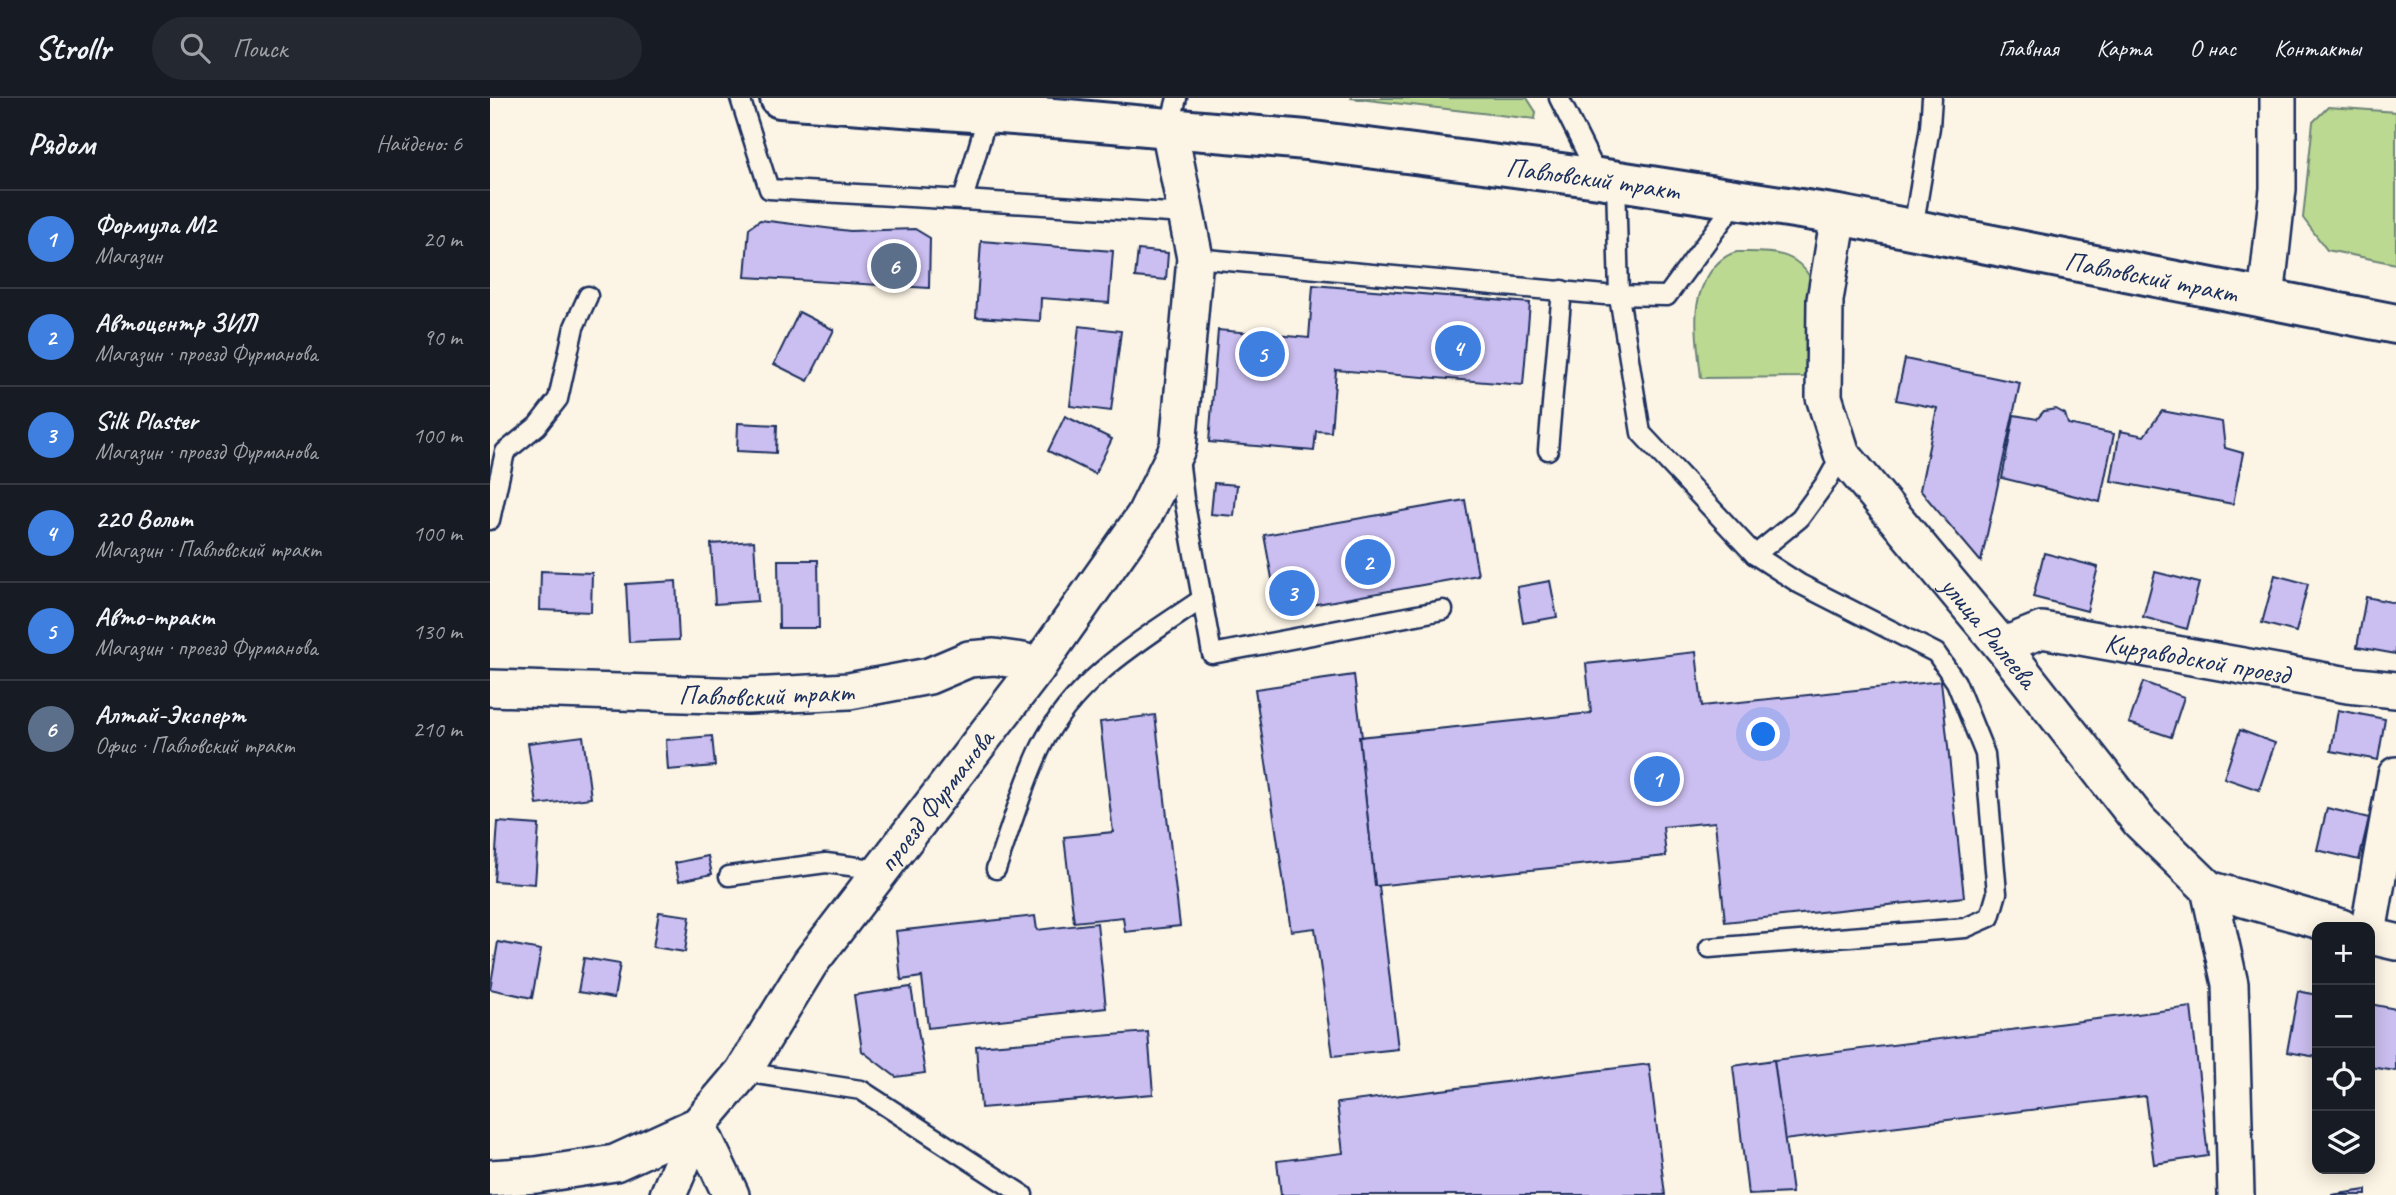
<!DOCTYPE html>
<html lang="ru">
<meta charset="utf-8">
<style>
body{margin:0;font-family:Caveat,sans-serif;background:#242831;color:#f1f3f6}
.controls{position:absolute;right:21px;bottom:21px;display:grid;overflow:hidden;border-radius:14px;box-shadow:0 4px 18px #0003}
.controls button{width:63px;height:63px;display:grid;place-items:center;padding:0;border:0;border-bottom:2px solid #363941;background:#171b24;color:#f1f3f6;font:35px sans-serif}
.you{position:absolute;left:1274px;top:637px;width:24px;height:24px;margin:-18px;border:5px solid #fff;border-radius:50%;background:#1a73e8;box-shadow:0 0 0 10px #1a73e833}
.badge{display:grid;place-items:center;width:46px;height:46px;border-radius:50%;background:#0f766e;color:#fff;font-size:23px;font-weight:700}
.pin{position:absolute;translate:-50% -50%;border:4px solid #fff;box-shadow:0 2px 7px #0006}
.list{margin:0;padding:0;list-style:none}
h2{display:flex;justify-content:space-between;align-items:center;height:91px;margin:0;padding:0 28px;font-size:30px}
h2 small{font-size:23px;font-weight:400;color:#9ea1a6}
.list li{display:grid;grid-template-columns:46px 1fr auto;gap:21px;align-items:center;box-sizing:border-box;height:98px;padding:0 28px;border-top:2px solid #363941}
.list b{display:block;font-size:26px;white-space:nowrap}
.list p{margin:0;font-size:23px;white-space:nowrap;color:#9ea1a6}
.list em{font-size:23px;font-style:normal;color:#9ea1a6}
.icon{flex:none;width:38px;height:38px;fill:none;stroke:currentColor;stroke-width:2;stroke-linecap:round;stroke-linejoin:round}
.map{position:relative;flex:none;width:1906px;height:1097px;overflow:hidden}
header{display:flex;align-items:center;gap:42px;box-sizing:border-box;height:98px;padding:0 35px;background:#171b24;border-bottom:2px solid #363941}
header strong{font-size:33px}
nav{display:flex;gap:38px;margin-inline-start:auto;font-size:24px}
.search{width:490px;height:63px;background:#242831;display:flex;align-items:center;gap:18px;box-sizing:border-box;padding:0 24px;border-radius:38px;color:#9ea1a6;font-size:26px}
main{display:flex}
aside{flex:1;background:#171b24}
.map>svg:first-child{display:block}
.green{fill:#bcd991;stroke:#6c8478;stroke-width:2}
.building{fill:#cbbef0;stroke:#1b2f5e;stroke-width:2}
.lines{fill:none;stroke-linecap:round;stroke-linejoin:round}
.service-casing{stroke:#1b2f5e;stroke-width:23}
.minor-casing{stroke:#1b2f5e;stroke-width:40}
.primary-casing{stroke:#1b2f5e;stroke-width:44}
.service{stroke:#fcf5e5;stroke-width:18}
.minor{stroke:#fcf5e5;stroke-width:35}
.primary{stroke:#fcf5e5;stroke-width:38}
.labels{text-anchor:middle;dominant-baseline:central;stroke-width:5;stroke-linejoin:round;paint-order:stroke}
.street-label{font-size:28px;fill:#1b2f5e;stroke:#fcf5e5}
</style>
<header>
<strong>Strollr</strong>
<div class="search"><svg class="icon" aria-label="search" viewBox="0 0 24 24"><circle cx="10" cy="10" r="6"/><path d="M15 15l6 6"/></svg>Поиск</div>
<nav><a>Главная</a><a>Карта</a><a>О нас</a><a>Контакты</a></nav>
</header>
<main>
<aside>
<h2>Рядом<small>Найдено: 6</small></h2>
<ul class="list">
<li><span class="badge" style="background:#3f7fe0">1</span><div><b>Формула М2</b><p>Магазин</p></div><em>20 m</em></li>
<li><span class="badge" style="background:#3f7fe0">2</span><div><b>Автоцентр ЗИЛ</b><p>Магазин · проезд Фурманова</p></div><em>90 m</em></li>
<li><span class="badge" style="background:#3f7fe0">3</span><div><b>Silk Plaster</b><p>Магазин · проезд Фурманова</p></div><em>100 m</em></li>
<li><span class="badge" style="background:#3f7fe0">4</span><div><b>220 Вольт</b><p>Магазин · Павловский тракт</p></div><em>100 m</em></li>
<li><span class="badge" style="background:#3f7fe0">5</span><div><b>Авто-тракт</b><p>Магазин · проезд Фурманова</p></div><em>130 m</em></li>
<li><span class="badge" style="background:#5c6f8a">6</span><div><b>Алтай-Эксперт</b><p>Офис · Павловский тракт</p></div><em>210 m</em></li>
</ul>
</aside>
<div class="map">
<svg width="1906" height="1097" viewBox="0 0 1906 1097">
<rect width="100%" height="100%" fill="#fcf5e5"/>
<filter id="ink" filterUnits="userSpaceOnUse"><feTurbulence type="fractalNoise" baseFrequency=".0143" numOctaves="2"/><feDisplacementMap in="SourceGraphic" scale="14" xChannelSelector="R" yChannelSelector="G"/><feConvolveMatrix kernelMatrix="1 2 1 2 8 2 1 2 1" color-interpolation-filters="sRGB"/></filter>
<g filter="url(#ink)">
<g class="green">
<polygon points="860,0 1037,0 1046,14 1045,21"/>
<polygon points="1838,9 1906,14 1906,166 1837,152 1813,120 1823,24"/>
<path d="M1247,154c30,0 58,-3 74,27v98l-110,1c-2,-23 -7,-49 -4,-71 3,-23 18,-50 40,-55z"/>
</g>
<g class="building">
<polygon points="270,122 360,133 425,131 440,140 439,190 255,179 259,130"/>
<polygon points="491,143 623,153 619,205 551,200 550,223 486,219"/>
<polygon points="648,152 678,155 676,182 645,179"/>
<polygon points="823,187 1040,205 1033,287 846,272 841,334 826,333 824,353 719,344 728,232 819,240"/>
<polygon points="309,214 344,232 318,283 284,266"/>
<polygon points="589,228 631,233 621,313 580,308"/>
<polygon points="1415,261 1530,285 1491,464 1430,392 1447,310 1406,302"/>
<polygon points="1566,311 1575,316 1578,326 1624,336 1610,404 1512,380 1524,317 1547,321 1554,313"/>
<polygon points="1672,313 1732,324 1735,350 1753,355 1743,406 1621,383 1630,333 1654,338"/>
<polygon points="575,318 622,341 605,376 558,353"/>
<polygon points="248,325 287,327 286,355 247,353"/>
<polygon points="724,385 747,387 744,418 721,416"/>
<polygon points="975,402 988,477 788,513 774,437"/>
<polygon points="264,443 268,503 225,506 221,446"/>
<polygon points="1554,455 1608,469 1597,513 1543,499"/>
<polygon points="288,462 328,462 329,530 289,530"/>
<polygon points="51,473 102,475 101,514 50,512"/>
<polygon points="1665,474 1709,485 1697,531 1653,519"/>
<polygon points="1785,477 1818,486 1806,534 1772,525"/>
<polygon points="186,483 189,542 139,544 136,486"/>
<polygon points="1060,483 1067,519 1033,525 1027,489"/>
<polygon points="1876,499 1906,505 1906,556 1867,549"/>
<polygon points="1206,554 1212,608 1451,583 1474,799 1235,824 1225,724 1173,729 1176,758 885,788 869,639 1101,615 1096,566"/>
<polygon points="864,577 872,639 869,639 885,788 889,788 908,951 843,958 825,830 801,833 765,591"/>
<polygon points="1653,584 1694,599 1681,639 1639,625"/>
<polygon points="1848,612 1895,621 1888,662 1841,653"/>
<polygon points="665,617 690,828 635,834 633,819 584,824 574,739 623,734 610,624"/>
<polygon points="1750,632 1785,645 1769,692 1734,680"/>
<polygon points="93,638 101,700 47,707 38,645"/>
<polygon points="222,638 225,668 178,672 176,642"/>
<polygon points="1837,710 1879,720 1869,762 1827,752"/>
<polygon points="8,724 49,727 45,786 4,783"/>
<polygon points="218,758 222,776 189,783 185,765"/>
<polygon points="169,814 200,818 195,854 163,849"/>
<polygon points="545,818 547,832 607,825 616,910 438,930 432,879 411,882 406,833"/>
<polygon points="8,844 51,852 42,900 0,891"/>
<polygon points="94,860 130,866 124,900 88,894"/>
<polygon points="421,889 435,975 406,979 372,953 364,897"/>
<polygon points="1808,893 1827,897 1827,959 1797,954"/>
<polygon points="1880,906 1906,911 1906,973 1880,969"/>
<polygon points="1701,909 1718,1058 1664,1066 1655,998 1294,1042 1284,962"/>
<polygon points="658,934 663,996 491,1010 486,948"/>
<polygon points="1284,962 1302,1095 1258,1097 1243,968"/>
<polygon points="1159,966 1175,1097 791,1097 787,1063 853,1055 847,1005"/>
<polygon points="1876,1092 1876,1097 1841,1097"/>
</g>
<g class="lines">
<defs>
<g id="service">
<polyline points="250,0 279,91 473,102 498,16"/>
<polyline points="1069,0 1109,80"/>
<polyline points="679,30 687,0"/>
<polyline points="1126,82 1129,198 1151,335 1265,457 1310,420 1337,383 1352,356"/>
<polyline points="473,102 695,116"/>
<polyline points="1423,131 1440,29 1442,0"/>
<polyline points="705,160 1115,197 1177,198 1248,101"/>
<polyline points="1058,352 1072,192"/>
<polyline points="689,360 694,401 722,556 953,512"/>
<polyline points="0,422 15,354 47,328 68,301 84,229 98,198"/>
<path d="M506,771c14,-39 27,-85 45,-122 33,-68 101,-107 161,-148"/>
<polyline points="239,778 336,765 392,772"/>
<polyline points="1219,850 1475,830 1500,819 1507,795 1495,656 1466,584 1446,555 1310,486 1265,457"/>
<polyline points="253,974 371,992 533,1097"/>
</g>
<g id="minor">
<path id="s1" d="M1349,117l-14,85 -1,97 18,57 160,192 138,176 69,67 132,38"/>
<polyline points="1776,201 1788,91 1788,0"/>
<path id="s2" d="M1512,548l40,-16 306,55 48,5"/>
<path id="s3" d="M0,590l257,8 102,-5 80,-15 40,-17 25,-2 29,4 14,7"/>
<polyline points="1719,791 1740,886 1746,1097"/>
<polyline points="1879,829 1906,677"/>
<polyline points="1880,838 1906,844"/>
<path id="s4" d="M0,1080l46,-3 79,-12 83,-38 45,-53 67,-109 227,-295 107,-152 34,-69 17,-189 -26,-130"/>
<polyline points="178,1097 208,1027 241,1097"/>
</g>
<g id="primary">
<path id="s5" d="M290,0l287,21 239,21 293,38 240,37 557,109"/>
</g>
</defs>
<use href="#service" class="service-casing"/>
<use href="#minor" class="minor-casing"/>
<use href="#primary" class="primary-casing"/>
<use href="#service" class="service"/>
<use href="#minor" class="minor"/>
<use href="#primary" class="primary"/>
</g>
</g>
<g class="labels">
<g class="street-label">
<text stroke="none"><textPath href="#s5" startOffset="817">Павловский тракт</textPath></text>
<text stroke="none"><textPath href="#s5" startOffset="1384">Павловский тракт</textPath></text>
<text stroke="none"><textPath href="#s1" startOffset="474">улица Рылеева</textPath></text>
<text stroke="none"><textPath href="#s2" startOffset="201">Кирзаводской проезд</textPath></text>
<text stroke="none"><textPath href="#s3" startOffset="276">Павловский тракт</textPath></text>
<text stroke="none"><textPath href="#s4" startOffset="620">проезд Фурманова</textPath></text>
</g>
</g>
</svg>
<div class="controls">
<button>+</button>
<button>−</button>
<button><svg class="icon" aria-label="locate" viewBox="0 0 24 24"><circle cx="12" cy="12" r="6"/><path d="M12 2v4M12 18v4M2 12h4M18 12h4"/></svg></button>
<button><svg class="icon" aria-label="layers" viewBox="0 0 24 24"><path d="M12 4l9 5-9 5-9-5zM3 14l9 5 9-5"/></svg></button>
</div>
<div class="you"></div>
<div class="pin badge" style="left:1167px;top:681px;background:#3f7fe0">1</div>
<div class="pin badge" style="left:878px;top:464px;background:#3f7fe0">2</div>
<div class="pin badge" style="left:802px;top:495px;background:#3f7fe0">3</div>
<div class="pin badge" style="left:968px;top:250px;background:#3f7fe0">4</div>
<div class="pin badge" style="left:772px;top:256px;background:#3f7fe0">5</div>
<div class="pin badge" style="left:404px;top:168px;background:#5c6f8a">6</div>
</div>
</main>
